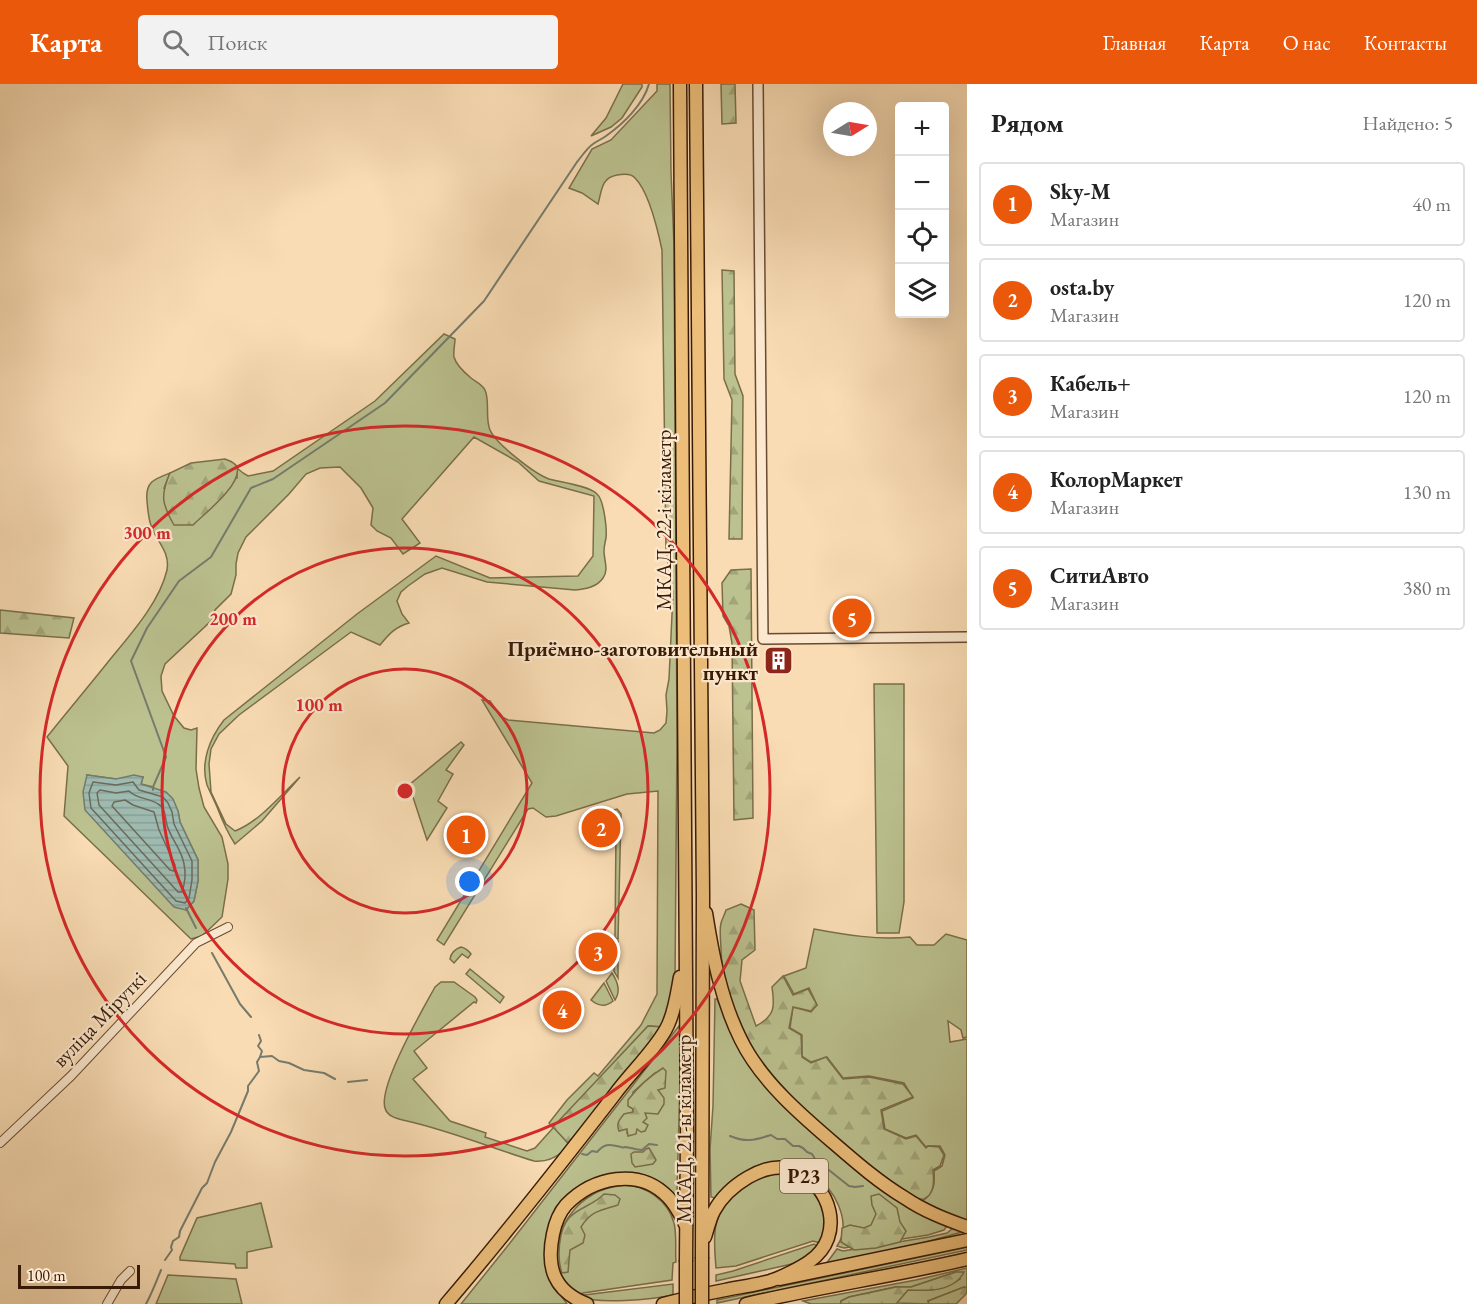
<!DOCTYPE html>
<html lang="ru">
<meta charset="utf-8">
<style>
body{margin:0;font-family:"EB Garamond",serif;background:#f2f2f2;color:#222}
.controls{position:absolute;right:18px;top:18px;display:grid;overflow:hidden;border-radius:6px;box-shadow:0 6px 24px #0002}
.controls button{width:54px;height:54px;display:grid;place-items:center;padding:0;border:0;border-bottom:2px solid #e0e0e0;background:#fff;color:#222;font:30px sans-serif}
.compass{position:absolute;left:823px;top:18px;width:54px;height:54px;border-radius:50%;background:#fff;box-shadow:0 6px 24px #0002;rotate:79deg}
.scale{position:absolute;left:18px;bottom:15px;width:122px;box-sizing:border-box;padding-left:6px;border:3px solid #391a04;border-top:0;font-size:16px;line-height:21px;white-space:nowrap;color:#391a04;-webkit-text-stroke:4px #fbe8ce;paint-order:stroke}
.you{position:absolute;left:470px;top:798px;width:21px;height:21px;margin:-15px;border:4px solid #fff;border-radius:50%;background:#1a73e8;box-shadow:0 0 0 9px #1a73e833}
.badge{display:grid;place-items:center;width:39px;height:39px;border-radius:50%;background:#ea580c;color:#fff;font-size:20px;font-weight:700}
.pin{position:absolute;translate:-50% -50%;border:3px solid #fff;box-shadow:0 2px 6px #0006}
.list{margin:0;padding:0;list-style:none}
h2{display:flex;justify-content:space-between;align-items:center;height:78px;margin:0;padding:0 24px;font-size:26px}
h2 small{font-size:20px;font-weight:400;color:#767676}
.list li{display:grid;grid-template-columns:39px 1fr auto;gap:18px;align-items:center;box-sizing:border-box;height:84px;margin:0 12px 12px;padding:0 12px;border:2px solid #e0e0e0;border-radius:6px}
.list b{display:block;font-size:22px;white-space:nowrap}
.list p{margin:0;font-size:20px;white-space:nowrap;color:#767676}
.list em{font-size:20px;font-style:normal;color:#767676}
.icon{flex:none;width:33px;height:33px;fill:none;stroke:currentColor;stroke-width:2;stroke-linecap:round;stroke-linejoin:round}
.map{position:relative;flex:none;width:967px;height:1220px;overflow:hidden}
header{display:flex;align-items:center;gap:36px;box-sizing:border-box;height:84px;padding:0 30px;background:#ea580c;color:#fff}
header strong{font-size:28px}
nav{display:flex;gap:33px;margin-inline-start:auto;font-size:21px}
.search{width:420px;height:54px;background:#f2f2f2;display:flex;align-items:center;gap:15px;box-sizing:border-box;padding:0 21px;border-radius:6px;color:#767676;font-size:22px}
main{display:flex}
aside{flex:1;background:#fff}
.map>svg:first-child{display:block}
.grass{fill:#bbc18f;stroke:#7a6e4a;stroke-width:1.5;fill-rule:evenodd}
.forest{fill:url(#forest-firs);stroke:#7a6e4a;stroke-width:1.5}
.water{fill:url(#water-rules);stroke:#767b6c;stroke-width:1.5}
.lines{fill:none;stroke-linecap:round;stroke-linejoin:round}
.shore{stroke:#6c6a5a;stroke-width:1.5}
.stream{stroke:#767b6c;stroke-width:2}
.minor-casing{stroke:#694a30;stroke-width:10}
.tertiary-casing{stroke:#694a30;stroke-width:12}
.primary-casing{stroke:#391a04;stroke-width:15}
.trunk-casing{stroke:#391a04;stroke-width:15}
.minor{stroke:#fbe8ce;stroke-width:8}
.tertiary{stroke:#fbe8ce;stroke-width:9}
.primary{stroke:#ecbe7a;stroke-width:12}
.trunk{stroke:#ecbe7a;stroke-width:12}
.trunk-bridge-casing{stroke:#391a04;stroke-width:15;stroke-linecap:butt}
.trunk-bridge{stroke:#ecbe7a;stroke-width:12}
.ring{fill:none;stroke:#d62828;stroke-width:3}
.labels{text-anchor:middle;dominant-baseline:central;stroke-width:4.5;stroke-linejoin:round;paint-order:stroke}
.shield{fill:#fbe8ce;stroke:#735841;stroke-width:1.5}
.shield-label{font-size:20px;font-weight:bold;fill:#391a04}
.street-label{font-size:21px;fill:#391a04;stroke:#fbe8ce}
.poi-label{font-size:21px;font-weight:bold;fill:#391a04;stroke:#fbe8ce;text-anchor:end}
.centre{fill:#d62828;stroke:#fbe8ce;stroke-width:3}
.ring-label{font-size:18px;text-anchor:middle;font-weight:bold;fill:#d62828;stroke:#fbe8ce;stroke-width:4.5;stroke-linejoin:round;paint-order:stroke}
</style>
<header>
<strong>Карта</strong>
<div class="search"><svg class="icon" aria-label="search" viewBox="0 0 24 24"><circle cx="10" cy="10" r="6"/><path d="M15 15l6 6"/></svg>Поиск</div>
<nav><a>Главная</a><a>Карта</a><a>О нас</a><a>Контакты</a></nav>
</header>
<main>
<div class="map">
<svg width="967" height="1220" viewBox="0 0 967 1220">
<defs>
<pattern id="forest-firs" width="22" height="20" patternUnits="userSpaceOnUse" patternTransform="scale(1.5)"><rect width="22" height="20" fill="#bbc18f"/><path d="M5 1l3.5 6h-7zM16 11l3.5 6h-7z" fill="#a2a57a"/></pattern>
<pattern id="water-rules" width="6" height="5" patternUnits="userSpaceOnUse" patternTransform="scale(1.5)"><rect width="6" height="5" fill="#9ebbb1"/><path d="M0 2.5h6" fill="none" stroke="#89a097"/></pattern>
</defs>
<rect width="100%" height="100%" fill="#f9dcb4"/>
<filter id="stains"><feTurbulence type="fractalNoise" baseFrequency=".00333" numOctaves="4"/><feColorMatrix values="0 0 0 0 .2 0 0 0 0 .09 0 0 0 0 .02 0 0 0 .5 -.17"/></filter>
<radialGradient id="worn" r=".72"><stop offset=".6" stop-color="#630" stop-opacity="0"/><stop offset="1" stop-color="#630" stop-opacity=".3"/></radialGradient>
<g class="grass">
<polygon points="623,0 642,0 642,3 622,34 611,43 591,52 606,34"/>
<path d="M657,0h13l1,88 3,74 3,492 -2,241 -11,48 -16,-1 -94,101 14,16 83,-98 -89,107c-8,7 -17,10 -28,9 -43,-13 -83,-30 -127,-40 -8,-2 -20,-4 -22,-13 -7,-22 38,-99 50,-121l6,-5h13l21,15 2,3 -1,3 -2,-1 -60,49 13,17 -14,11 37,42 36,12 -1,4 42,14 8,-3 18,-20 -4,-5 18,-23 27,-27 4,3 43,-51 16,-31 1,-203 -31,3 -71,22 -10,1 -13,-9 -5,1 -84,136 -7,-5 95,-157 -50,-83 8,1 10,15 8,4 146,13 6,-3 6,-7 1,-12 -1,-16 3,-16 4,-86 -7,-43 -4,-300c-4,-19 -13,-58 -27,-72 -4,-5 -12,-4 -18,-3 -16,3 -15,15 -19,29l-16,-11 -13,-5 23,-39 19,-9 46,-49z"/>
<path d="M444,250l11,5c0,5 -2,13 -1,18 2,8 11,16 17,21 5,4 11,6 14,12 5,10 0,29 5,40 6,14 45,44 59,49 11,3 41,7 48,15 7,6 10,35 9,44 -1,5 -2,8 -2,13 0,9 5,19 -1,27 -6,9 -17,11 -28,12l-88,-8 -45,-14 -17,6 -17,12 -7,6 -4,9 5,13 7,9c-14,4 -20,11 -29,22l-29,-13 -112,83 -20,19 -8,15 -2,15 2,28 15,32 9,7c25,-10 45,-35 65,-54l-38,44 -27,23c-8,-12 -13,-24 -18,-37 -3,-7 -7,-15 -10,-22 -7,-23 3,-47 17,-65l133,-106 79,-58 54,22 88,-2 15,-20 1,-60 -55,-15 -21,-19 -44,-25 -72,82 18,24 -17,11 -12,-16 -14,-7 -6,-6 2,-17 -12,-20 -21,-21 -20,1 -14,6 -17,20 -43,43 -8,16 -2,11v11l-5,19 -16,16 -3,10 -47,44 -4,12 1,15 12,25 10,12 7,2 6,-2 -1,41 3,19 5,19 18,30 6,27v15l-6,38 -20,19 -11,3 -127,-123 4,-50 -21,-29c20,-25 41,-50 61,-75 21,-26 51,-58 59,-92 3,-18 -9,-27 -15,-42 -4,-9 -4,-18 -5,-27 -2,-19 7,-22 23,-28l-6,15 73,-10v-10l6,5 5,3 25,-5 102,-70zM87,691l29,4 27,-2 -2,7 12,3 25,24 2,11 18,38v21l-4,20 -8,9z"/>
<polygon points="874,600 904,600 904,818 899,849 877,849"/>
<polygon points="461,658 464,661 446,686 453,690 438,717 447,724 427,756 409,701"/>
<polygon points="617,725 621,730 618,855 615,854 616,748 612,747 612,732 594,732"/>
<path d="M814,845c32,6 63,11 96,8l7,8h17l12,-11 21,6v97l-4,1 -2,-8 -13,-9 2,21 17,-3v182l-20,-8 -24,-12c11,-10 12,-15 11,-30l8,-5 3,-11 -5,-9h-12l-2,1 -10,-12 -10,3 -21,-9 -3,-18 31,-13 -9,-15 -35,-7 -26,2 -16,-21 -16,5 -9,-6v-21l-12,-7 3,-21 18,5 6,-7 -8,-17 -15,6 -10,-18 22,-8z"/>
<polygon points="615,857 618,857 618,894 614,887"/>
<path d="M461,863c5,1 7,3 10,7l-3,4 -6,-4 -8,9 -4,-4c1,-6 5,-10 11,-12z"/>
<polygon points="470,885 504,913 500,919 466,890"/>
<path d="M612,889c6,9 9,18 3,27l-9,-19z"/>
<path d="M604,899l9,18c-7,6 -15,5 -22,-1z"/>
<path d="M715,915h2l15,35 51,70 25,25 27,23 112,74 -3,4 -16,5 -84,13 -7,-2c16,-23 -3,-59 -24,-72 -7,-4 -16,-6 -23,-10l-75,34 -4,-1 -1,-48 3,-43z"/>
<path d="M679,942l2,16 -4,150 -2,3 -61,-21 -63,47 7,70 9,13h-106l45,-56zM655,989l3,20 -10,20 -4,-1c-2,12 -6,16 -17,21l2,-19 4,-1v-21z"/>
<path d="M779,1089l12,3 16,9 15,19 4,25 -6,14 -7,-2 -77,25 -20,2c-1,-14 -3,-29 0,-43 4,-21 28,-44 49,-50 4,-1 9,-2 14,-2z"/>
<path d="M623,1101c22,0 45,15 51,38 3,12 1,26 2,39l-3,1 -1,17 -89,13 -6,3c-3,-4 -7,-7 -10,-10 -24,-30 -5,-74 25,-91 9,-6 20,-8 31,-10z"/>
<polygon points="261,1119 272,1163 247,1168 247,1184 236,1184 235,1180 180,1176 180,1173 197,1134"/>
<polygon points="953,1144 962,1148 900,1165 826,1180 837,1165 843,1167 929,1153 947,1149"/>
<polygon points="814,1160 817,1162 813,1168 796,1179 716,1197 716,1191 733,1187"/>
<polygon points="967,1163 967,1166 717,1219 717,1216"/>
<path d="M967,1184v20l-3,-1 -36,14 1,3 -33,-1 12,-13c23,1 32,1 52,-11l-4,-7 -45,15h-16l-46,10 -8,4v3h-30l-8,-3 113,-21z"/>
<polygon points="168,1191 236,1195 242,1220 156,1220"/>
<path d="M673,1200v11c-23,5 -74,9 -93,2l4,-2z"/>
</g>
<g class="forest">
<polygon points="721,0 735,0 736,39 722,40"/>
<polygon points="722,186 734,187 735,290 743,312 742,455 729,455 732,316 724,295"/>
<path d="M225,375c5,2 10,3 12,8 5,18 -33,47 -44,58h-19c-12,-21 -14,-29 -4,-52l21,-10z"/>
<polygon points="751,485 753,734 734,736 732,559 729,542 723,532 722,499 731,486"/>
<polygon points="0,526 74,534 69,554 0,549"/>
<path d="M741,820l13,6 1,40 -13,10 -2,21 16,45c19,-10 19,-19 16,-39l11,-11 10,19 15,-6 9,16 -6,6 -18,-4 -4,21 12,7 1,22 9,6 15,-6 17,22 26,-2 34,7 10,13 -32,13 3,19 22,10 10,-3 10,12 2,-2 11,1 5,8 -4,11 -7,4c1,10 2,24 -9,29 -8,3 -35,-20 -43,-25 -43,-33 -96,-75 -125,-121 -7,-11 -13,-24 -19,-37 -9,-22 -15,-41 -16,-66 0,-8 -2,-19 0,-27 1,-4 4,-9 5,-13z"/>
<polygon points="648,942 664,943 651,961 568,1059 553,1043"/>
<path d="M663,984l3,3 -1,17 -7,2 6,8v6l-6,10 -13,-1 2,5 -4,4 5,3 -3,6 -4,1 -4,-3 -1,5 -8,2 -1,-7 -8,2c-3,-7 0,-11 5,-17l9,-2v-3l-5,-3v-6c9,-12 22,-24 35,-32z"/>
<polygon points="649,1064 656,1076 653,1080 635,1083 632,1079 631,1070 634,1068 643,1068 646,1065"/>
<path d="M604,1110l11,1 5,4 -2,6c-17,5 -27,6 -37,22l4,8 -2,8 -13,7 -2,22 -6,1c-5,-14 -4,-43 7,-55 10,-11 25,-13 35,-24z"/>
<polygon points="879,1110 897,1124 900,1138 906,1147 900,1158 876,1164 854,1166 841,1158 842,1144 850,1141 864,1144 871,1141 876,1130 872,1121 871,1112"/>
<path d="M956,1188h8c-10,20 -37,19 -56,18l-12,14h-55v-3l8,-4 47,-10h15z"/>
<polygon points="964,1203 967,1204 967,1209 956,1220 929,1220 928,1217"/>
</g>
<polygon class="water" points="87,691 116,695 134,691 143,693 141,700 166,708 173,715 178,727 180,738 198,776 198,797 194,817 186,826 174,823 85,726 83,708"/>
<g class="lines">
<g class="shore">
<polygon points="93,698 116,701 133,698 139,706 163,713 168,719 172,728 174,740 192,777 192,796 189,814 185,819 176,817 91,724 89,709"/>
<path d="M100,706l16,3 13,-2c9,9 19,6 29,13 8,4 7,14 9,21 4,14 15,25 17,39 2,9 1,19 -2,28h-4l-79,-87 -2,-12z"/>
<polygon points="125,716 133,721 154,728 159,746 175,781 174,787 170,786 112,722 114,718"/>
</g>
<g class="stream">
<path d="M153,706v-3l13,-30 -35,-96 16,-33 32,-47 32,-24 40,-69 22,-9 112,-76 99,-102 93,-139c5,-6 10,-14 16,-18 4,-3 9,-5 13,-8 17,-12 37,-31 43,-52"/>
<polyline points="186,824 196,844"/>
<polyline points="212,869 240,920 251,933"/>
<polyline points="259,951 261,957 258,962 262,967 260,973"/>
<polyline points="348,998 367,996"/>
<path d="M730,1052c17,7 25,4 41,-1l6,4h8l8,7h6l4,2 4,4 5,2 3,5 34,27 6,1 8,-1"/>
<path d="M582,1070l5,1 5,-4 5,1c9,-10 13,-7 24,-5 1,1 3,0 5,0 5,1 11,3 16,3l7,-6 8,1"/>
<polyline points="165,1176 172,1166 171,1163 173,1157 179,1153 180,1147 202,1104 207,1099 215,1078 231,1048 248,1007 248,1002 259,987 257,978 260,973 272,972 279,977 289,979 304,986 324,989 335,995"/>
<path d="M146,1220c6,-11 10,-22 15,-34"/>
</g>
<defs>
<g id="minor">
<polyline points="0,1059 71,992 196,859 228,843"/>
<polyline points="107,1220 121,1196 130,1187"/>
</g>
<polyline id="tertiary" points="758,0 763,555 967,553"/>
<g id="primary">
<path d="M706,829c7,44 15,87 35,127 20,41 61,76 95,105 22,19 44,38 69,53 19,13 40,21 62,29"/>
<polyline points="780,1195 967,1156"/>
<path d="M746,1220c73,-17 148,-28 221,-45"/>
</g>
<g id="trunk">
<polyline points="680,0 687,1047 686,1176"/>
<polyline points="696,0 703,810 702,1173"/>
<path d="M446,1220c59,-69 114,-139 169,-210 15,-21 43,-47 53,-69 7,-15 9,-32 12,-48"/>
<path d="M587,1220c-33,-13 -41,-36 -34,-70 2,-10 6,-21 13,-29 27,-28 73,-38 102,-8 8,8 12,17 17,27"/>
<path d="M663,1220c20,-5 41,-10 62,-14 15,-3 30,-5 45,-9 10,-3 32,-14 40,-20 36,-25 21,-77 -16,-91 -29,-11 -67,17 -80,41 -4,7 -6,17 -9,26"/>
</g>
</defs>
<use href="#minor" class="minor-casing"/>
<use href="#tertiary" class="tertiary-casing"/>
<use href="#primary" class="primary-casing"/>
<use href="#trunk" class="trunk-casing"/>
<use href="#minor" class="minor"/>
<use href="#tertiary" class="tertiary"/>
<use href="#primary" class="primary"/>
<use href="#trunk" class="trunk"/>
<defs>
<g id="trunk-bridge">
<polyline points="702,1173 702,1220"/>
<polyline points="686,1176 686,1220"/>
</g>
</defs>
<use href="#trunk-bridge" class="trunk-bridge-casing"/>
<use href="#trunk-bridge" class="trunk-bridge"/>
</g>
<g class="ring">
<circle cx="405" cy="707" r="122"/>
<circle cx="405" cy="707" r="243"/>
<circle cx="405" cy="707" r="365"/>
</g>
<defs>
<symbol id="building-square" viewBox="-11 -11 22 22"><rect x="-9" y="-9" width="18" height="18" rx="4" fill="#8f2418" stroke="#fbe8ce"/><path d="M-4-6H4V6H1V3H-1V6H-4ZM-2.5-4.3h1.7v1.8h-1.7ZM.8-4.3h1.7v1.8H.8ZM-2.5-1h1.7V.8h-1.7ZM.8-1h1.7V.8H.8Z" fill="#fff"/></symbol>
</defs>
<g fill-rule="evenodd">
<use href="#building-square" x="762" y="560" width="33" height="33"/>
</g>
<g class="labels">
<rect class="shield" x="780" y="1075" width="48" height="34" rx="4.5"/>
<g class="shield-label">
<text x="804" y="1092">Р23</text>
</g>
<g class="street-label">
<text transform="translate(663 436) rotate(-90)">МКАД, 22-і кіламетр</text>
<text transform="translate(99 935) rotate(-46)">вуліца Міруткі</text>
<text transform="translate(683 1045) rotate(-90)">МКАД, 21-ы кіламетр</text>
</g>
<g class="poi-label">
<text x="758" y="564">Приёмно-заготовительный<tspan x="758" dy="24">пункт</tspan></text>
</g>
</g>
<circle cx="405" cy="707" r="9" class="centre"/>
<g class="ring-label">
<text x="147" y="455">300 m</text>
<text x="233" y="541">200 m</text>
<text x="319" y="627">100 m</text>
</g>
<rect width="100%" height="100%" filter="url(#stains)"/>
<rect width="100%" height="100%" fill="url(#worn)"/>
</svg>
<div class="controls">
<button>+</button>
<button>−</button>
<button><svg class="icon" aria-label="locate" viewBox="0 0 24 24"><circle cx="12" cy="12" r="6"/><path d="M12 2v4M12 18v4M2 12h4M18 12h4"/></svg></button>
<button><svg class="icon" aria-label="layers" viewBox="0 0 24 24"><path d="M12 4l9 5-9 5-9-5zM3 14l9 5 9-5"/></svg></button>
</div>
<svg class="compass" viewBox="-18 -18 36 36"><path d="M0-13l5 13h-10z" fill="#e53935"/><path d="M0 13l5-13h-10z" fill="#767676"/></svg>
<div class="scale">100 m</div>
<div class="you"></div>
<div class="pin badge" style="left:466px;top:751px">1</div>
<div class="pin badge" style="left:601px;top:744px">2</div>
<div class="pin badge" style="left:598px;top:868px">3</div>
<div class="pin badge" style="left:562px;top:926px">4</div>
<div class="pin badge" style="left:852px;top:534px">5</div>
</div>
<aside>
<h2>Рядом<small>Найдено: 5</small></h2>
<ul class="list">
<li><span class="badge">1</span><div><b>Sky-M</b><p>Магазин</p></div><em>40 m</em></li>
<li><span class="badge">2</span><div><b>osta.by</b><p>Магазин</p></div><em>120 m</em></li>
<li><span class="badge">3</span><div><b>Кабель+</b><p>Магазин</p></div><em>120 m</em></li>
<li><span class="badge">4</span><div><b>КолорМаркет</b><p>Магазин</p></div><em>130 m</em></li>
<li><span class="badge">5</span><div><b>СитиАвто</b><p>Магазин</p></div><em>380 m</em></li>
</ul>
</aside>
</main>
